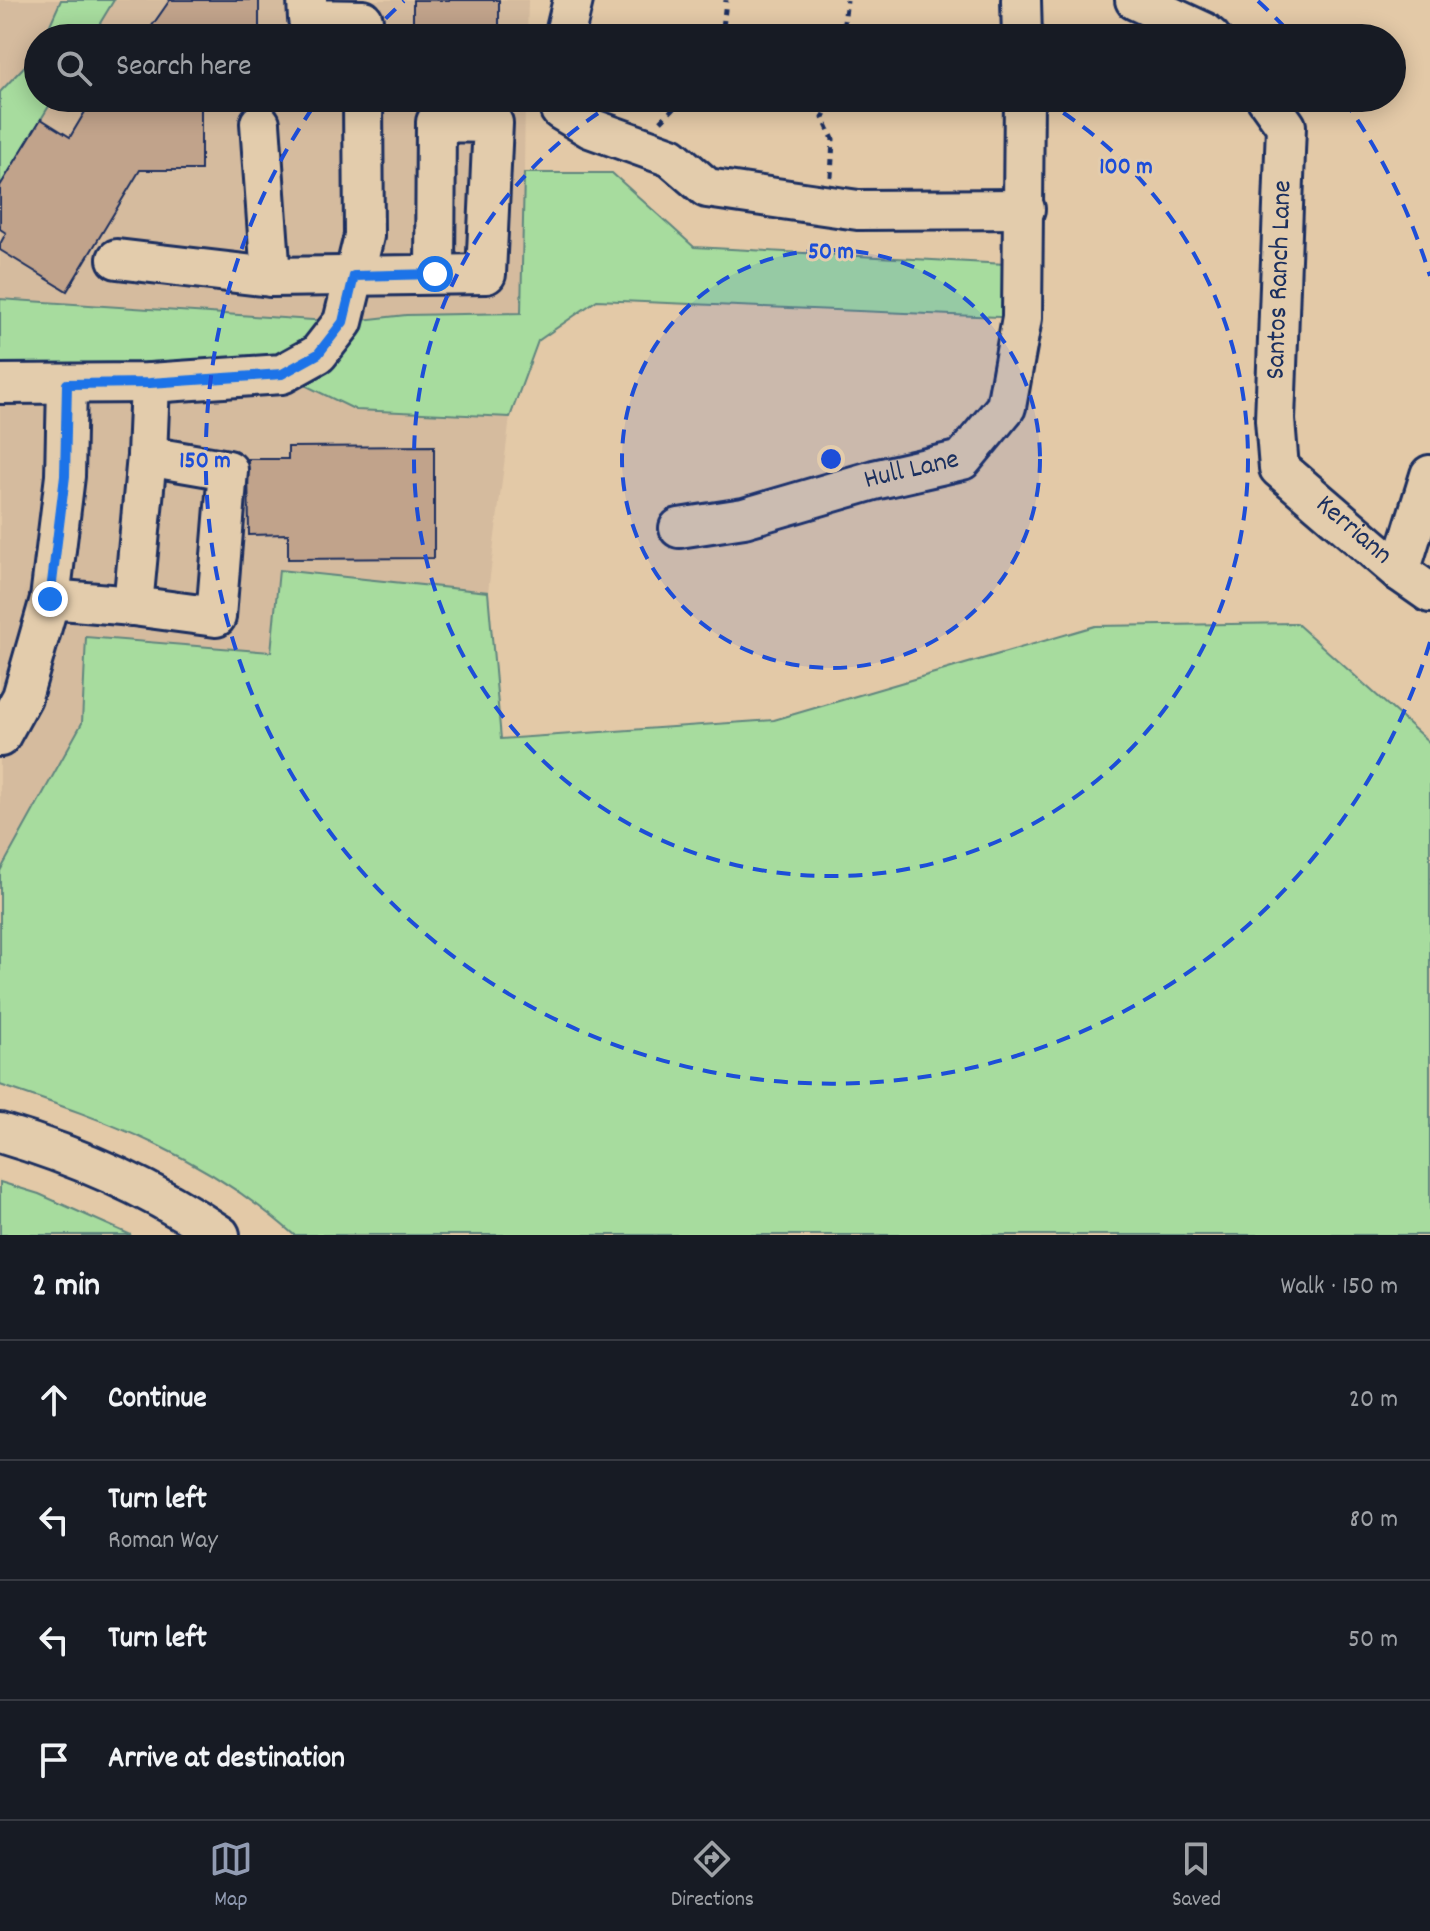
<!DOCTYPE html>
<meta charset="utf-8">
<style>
body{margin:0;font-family:Dekko,sans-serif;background:#20242c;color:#f1f3f6}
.stop{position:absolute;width:24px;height:24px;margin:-18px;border:6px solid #1a73e8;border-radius:50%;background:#fff}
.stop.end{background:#1a73e8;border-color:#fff;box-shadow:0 2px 8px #0008}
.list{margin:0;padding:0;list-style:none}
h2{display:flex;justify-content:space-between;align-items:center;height:104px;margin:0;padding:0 32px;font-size:34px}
h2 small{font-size:26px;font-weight:400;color:#9ea1a6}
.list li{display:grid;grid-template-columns:52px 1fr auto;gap:24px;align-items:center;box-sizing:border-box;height:120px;padding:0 32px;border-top:2px solid #363941}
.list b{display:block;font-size:30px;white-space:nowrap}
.list p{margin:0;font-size:26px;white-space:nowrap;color:#9ea1a6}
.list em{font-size:26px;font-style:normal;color:#9ea1a6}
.icon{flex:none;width:44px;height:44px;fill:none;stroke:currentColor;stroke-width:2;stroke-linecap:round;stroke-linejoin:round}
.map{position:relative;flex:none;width:1430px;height:1235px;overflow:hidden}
.search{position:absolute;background:#171b24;box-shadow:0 4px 20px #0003;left:24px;right:24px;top:24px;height:88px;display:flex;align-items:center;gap:20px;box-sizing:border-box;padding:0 28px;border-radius:44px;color:#9ea1a6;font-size:30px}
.sheet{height:584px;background:#171b24}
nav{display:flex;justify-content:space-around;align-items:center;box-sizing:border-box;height:112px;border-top:2px solid #363941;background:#171b24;font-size:22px;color:#9ea1a6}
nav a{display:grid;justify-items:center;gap:4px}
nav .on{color:#919bb2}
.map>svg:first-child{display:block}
.built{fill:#d5bb9e}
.green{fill:#a7dc9e;stroke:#61867e;stroke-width:2}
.building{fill:#c1a38b;stroke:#1b2f5e;stroke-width:2}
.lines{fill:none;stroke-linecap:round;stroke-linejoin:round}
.minor-casing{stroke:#1b2f5e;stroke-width:44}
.path{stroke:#1b2f5e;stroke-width:5;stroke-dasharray:6 6;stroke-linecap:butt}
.minor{stroke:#e3ccac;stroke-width:38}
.route{stroke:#1a73e8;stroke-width:10}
.ring{fill:none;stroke:#1d4ed8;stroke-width:4;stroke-dasharray:14 10}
.labels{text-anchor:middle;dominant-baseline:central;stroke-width:6;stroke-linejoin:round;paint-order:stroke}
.street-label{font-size:28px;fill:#1b2f5e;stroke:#e3ccac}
.centre{fill:#1d4ed8;stroke:#e3ccac;stroke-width:4}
.ring-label{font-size:24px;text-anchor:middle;font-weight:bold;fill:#1d4ed8;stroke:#e3ccac;stroke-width:6;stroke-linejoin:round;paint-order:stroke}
</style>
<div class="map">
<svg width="1430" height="1235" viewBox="0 0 1430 1235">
<rect width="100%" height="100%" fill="#e3c9a7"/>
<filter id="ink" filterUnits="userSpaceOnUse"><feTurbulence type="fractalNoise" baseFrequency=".0125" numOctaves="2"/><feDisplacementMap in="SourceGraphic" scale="16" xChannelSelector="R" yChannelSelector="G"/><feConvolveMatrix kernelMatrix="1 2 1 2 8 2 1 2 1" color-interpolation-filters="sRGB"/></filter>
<g filter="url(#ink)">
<g class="built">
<polygon points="0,0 61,0 44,38 38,38 37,55 0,92"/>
<polygon points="114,0 528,0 527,38 91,38"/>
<polygon points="54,98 525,98 522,313 406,315 343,322 0,299 0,186"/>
<polygon points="282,374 356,410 510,417 488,592 279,570 271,652 86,637 82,723 0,871 0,384"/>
</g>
<g class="green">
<polygon points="61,0 114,0 91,38 44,38"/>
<polygon points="38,52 38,98 54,98 0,186 0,92"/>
<polygon points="524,173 612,173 694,247 1024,265 1022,318 597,300 538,341 510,417 356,410 282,374 0,384 0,299 343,322 406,315 521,313"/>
<path d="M279,570l209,22 13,147 273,-19 321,-94 201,-3 134,120v492h-1136c-89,-79 -183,-113 -294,-150v-214l82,-148 4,-86 185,15z"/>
<polygon points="0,1182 39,1194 131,1235 0,1235"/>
</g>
<g class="building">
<polygon points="170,0 259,0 259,38 155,38 147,33"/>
<rect x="413" y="0" width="86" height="38"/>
<polygon points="92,100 201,100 201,170 140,170 67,291 0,250 0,244 6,233 0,229 0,186 41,119 70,137"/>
<polygon points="434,446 434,558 288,559 288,534 249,535 248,459 288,459 288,447"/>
</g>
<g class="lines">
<defs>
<g id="minor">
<polyline points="307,0 308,19 363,20"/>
<polyline points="1021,0 1022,38"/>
<polyline points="1135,0 1204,32 1211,38"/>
<polyline points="564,38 573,0"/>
<polyline points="561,98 560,110 590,128 671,157 707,188 858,210 1025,209"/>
<path id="s1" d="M1266,98l20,28 -11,294 4,48 121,104 30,21"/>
<polyline points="260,123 271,277"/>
<polyline points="117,259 271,277 486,274 493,123 436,122 435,274"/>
<polyline points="0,384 150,383 282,374 318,354 343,322 364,236 363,98"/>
<path id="s2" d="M679,528l65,-10 130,-38 88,-20 44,-53 16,-89 2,-220"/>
<polyline points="1400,572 1430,475"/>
<polyline points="50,599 65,476 67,384"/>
<polyline points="133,606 216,617 228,470 147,456"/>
<polyline points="0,737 22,697 50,599 133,606 147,456 150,383"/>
<path d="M0,1133c78,23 153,56 220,102"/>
</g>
</defs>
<use href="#minor" class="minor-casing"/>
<g class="path">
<polyline points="722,38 726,0"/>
<polyline points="842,38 847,0"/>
<polyline points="976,98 994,104"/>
<polyline points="661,121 684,98"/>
<polyline points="831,177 833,139 823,118 832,98"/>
</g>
<use href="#minor" class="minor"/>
</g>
</g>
<g class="lines" filter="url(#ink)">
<polyline class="route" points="50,599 65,476 67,384 150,383 282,374 318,354 343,322 354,276 435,274"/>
</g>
<circle cx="831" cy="459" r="209" fill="#1d4ed8" fill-opacity=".12"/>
<g class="ring">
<circle cx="831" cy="459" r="209"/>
<path d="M1043 100A417 417 0 1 1 619 100"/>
<path d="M1430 642A626 626 0 1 1 318 100M369 36A626 626 0 0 1 404 1M1258 1A626 626 0 0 1 1293 36M1344 100A626 626 0 0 1 1430 276"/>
</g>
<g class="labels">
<g class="street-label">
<text transform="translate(1281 280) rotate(-88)">Santos Ranch Lane</text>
<text stroke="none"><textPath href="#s2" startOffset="240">Hull Lane</textPath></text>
<text stroke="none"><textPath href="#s1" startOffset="474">Kerriann</textPath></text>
</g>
</g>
<circle cx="831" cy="459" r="12" class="centre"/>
<g class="ring-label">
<text x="1126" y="173">100 m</text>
<text x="831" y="258">50 m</text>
<text x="205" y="467">150 m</text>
</g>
</svg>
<div class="stop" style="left:435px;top:274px"></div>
<div class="stop end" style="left:50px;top:599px"></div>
<div class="search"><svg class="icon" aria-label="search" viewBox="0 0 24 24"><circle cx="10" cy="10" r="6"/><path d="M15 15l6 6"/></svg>Search here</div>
</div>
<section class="sheet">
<h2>2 min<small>Walk · 150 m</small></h2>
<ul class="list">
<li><svg class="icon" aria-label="ahead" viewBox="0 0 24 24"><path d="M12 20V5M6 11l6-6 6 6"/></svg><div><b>Continue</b></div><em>20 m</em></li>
<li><svg class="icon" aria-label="left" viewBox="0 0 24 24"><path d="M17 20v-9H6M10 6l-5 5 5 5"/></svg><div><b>Turn left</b><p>Roman Way</p></div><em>80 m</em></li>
<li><svg class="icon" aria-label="left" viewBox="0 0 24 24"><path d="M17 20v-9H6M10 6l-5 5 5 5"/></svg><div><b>Turn left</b></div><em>50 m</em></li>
<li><svg class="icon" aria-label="arrive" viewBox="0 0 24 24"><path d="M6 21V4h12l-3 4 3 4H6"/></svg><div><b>Arrive at destination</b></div></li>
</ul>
</section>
<nav>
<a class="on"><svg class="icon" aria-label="map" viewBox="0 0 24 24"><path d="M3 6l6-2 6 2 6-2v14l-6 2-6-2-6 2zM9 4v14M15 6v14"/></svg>Map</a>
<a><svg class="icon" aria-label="directions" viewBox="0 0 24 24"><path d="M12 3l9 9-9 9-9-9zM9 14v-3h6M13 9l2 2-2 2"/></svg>Directions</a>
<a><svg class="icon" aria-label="saved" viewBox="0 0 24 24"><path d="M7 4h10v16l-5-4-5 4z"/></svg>Saved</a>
</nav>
